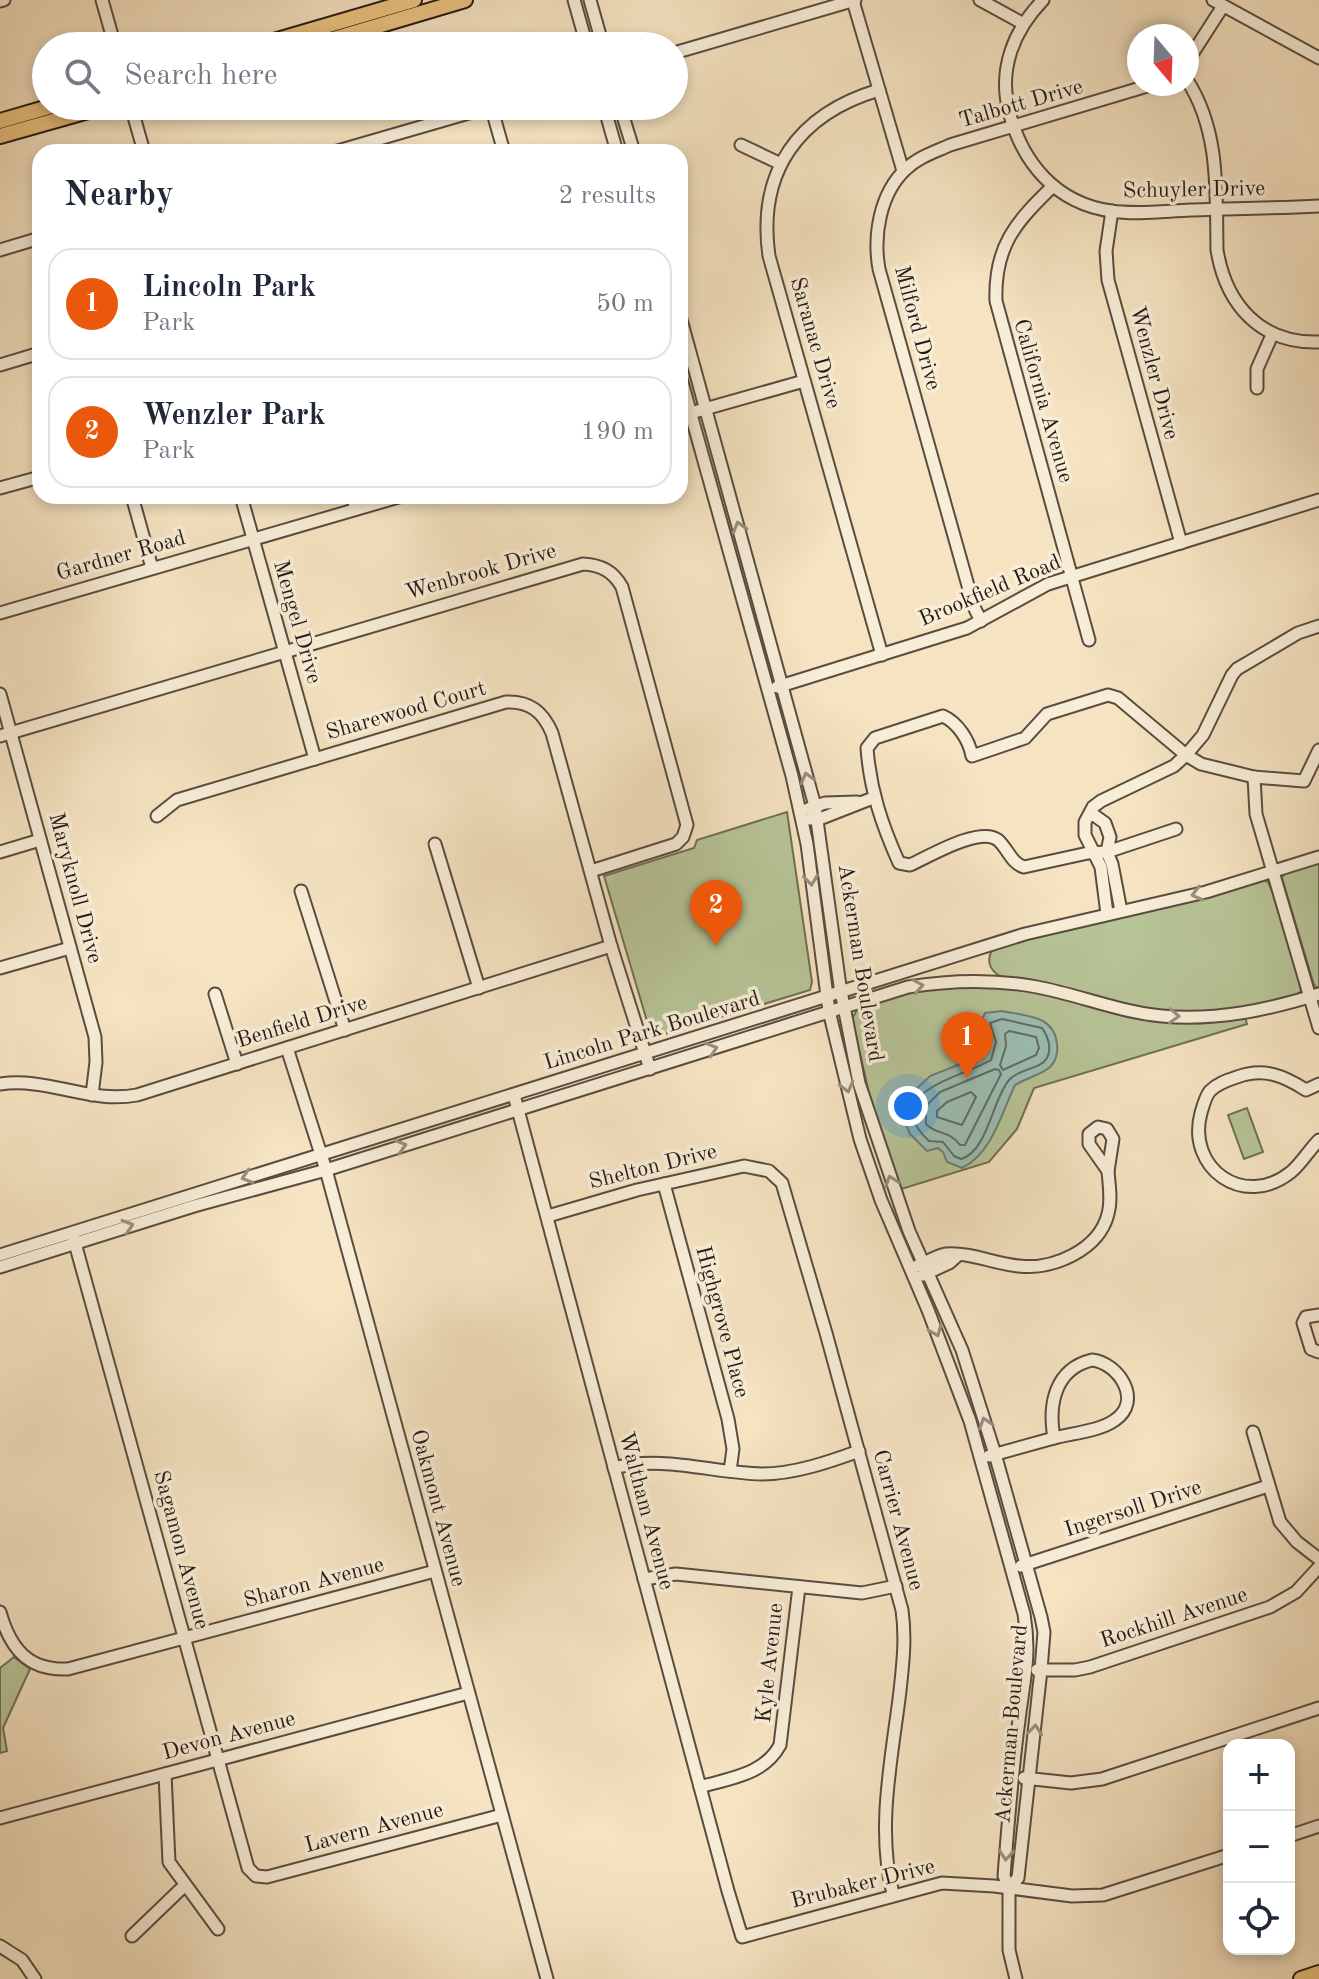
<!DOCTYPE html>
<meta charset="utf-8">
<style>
body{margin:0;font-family:"Old Standard TT",serif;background:#f2f2f3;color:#1f2937}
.controls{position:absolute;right:24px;bottom:24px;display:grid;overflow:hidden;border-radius:16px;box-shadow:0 4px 12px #0003}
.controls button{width:72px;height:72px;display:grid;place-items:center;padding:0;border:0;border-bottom:2px solid #e0e1e3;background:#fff;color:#1f2937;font:40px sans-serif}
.compass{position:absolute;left:1127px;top:24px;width:72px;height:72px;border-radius:50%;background:#fff;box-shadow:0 4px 12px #0003;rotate:161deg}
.you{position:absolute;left:908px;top:1106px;width:28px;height:28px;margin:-20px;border:6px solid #fff;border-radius:50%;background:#1a73e8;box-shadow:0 0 0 12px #1a73e833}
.badge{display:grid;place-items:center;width:52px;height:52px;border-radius:50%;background:#ea580c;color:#fff;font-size:26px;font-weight:700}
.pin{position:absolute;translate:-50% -66px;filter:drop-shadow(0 2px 4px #0008)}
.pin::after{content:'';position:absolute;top:42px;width:28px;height:24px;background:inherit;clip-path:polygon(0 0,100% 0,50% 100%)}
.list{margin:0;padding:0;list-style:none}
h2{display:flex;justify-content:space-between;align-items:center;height:104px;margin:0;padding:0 32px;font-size:34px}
h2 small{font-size:26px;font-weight:400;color:#747a83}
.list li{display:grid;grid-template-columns:52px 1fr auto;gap:24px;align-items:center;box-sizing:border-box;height:112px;margin:0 16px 16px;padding:0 16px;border:2px solid #e0e1e3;border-radius:24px}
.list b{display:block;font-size:30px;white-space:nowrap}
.list p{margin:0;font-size:26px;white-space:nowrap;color:#747a83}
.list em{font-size:26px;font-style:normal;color:#747a83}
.icon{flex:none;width:44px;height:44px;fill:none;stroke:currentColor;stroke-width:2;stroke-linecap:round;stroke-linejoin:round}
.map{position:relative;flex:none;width:1319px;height:1979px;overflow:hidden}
.search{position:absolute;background:#fff;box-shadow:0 4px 12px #0003;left:32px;top:32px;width:656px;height:88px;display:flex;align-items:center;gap:20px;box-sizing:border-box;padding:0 28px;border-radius:44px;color:#747a83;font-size:30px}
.panel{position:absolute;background:#fff;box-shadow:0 4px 12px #0003;left:32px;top:144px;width:656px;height:360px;border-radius:24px}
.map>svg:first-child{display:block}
.green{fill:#b7c496;stroke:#6e6f56;stroke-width:2}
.water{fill:#9cbeb3;stroke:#6d7c74;stroke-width:2}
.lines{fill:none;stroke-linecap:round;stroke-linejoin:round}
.shore{stroke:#616c64;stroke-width:2}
.minor-casing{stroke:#5a4c41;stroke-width:15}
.major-casing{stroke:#261a16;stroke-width:18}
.minor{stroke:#f8edd7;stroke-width:11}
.major{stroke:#eac280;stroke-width:14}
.oneway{stroke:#9a8e80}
.labels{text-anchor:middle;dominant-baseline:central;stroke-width:7;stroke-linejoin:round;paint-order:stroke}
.street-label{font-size:22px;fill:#261a16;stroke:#f8edd7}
</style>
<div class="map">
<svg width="1319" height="1979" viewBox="0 0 1319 1979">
<rect width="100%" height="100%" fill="#f5e3c1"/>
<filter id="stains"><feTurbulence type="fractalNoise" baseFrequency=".0025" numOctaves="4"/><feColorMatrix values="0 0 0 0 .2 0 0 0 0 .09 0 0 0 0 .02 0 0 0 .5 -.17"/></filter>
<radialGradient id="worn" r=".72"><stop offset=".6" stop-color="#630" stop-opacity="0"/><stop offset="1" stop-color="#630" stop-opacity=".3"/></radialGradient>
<g class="green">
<polygon points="787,812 812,982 810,990 652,1038 604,876 694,848 697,840"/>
<polygon points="1319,862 1319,987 1317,988 1314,985 1282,878 1284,874"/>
<path d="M1264,880l4,2 4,9 27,90 2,10 -4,4c-42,12 -84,20 -128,17 -55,-4 -110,-22 -164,-34 -13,-4 -20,-15 -13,-28l46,-15z"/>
<polygon points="950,986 1024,989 1105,1009 1245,1017 1247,1024 1034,1088 1017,1129 989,1162 898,1190 874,1115 852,1019 858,1008 910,991"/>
<polygon points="1247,1108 1263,1152 1244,1159 1228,1115"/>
<polygon points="14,1657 30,1669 3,1728 7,1751 0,1753 0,1668"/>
</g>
<path class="water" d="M1002,1011c24,5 52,4 55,33 1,8 -1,17 -7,23 -9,8 -24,11 -35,18 -13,27 -23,69 -53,83l-15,-6 -4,-10 -5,-4 -11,3 -17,-17 -5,-12 3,-25 22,-21 55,-22 3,-12 -7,-20 4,-9z"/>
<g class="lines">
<g class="shore">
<path d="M1002,1019l40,9c6,8 10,20 5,30 -7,12 -28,10 -38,22 -17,20 -21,71 -48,79l-7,-3 -11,-14 -14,-1c-52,-48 33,-64 62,-81l5,-18 -6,-19z"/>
<polygon points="1009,1031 1036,1037 1039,1048 1036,1055 1003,1070 1000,1065 1006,1046 1005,1034"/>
<path d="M995,1069l4,1 2,4 -36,71h-5c-11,-15 -24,-10 -34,-21v-18l14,-14z"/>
<polygon points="971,1092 976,1097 962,1125 937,1117 937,1111 947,1102"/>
</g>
<defs>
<g id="minor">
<polyline points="102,0 115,46"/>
<polyline points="574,0 587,46"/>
<polyline points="590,0 603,46"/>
<polyline points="980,0 1022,23"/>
<path d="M1043,0c-29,30 -45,69 -34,111 13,52 47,92 102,100 26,4 54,0 80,-1 42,-1 85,-2 128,-4"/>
<polyline points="1213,0 1319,58"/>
<polyline points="0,1 4,0"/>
<polyline points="853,1 903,171"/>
<polyline points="674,53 855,0"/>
<polyline points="1187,62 1223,6"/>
<path d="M1187,80c33,51 29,111 30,170 9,55 44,94 102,92"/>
<path d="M879,90c-81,24 -122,82 -110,166l113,399"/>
<polyline points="131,106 144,152"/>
<polyline points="491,106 504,152"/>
<polyline points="604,106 617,152"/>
<polyline points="620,106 634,152"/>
<polyline points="741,145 781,164"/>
<polyline points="334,152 493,106"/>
<path d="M1053,186c-37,36 -59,60 -57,115l93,339"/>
<polyline points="1112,211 1106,251 1108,280 1181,543"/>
<polyline points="0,250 40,238"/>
<polyline points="680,316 815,806 840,986 859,1083 909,1231 962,1350 995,1454 1041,1617 1044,1632 1041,1670 1018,1878 1009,1888"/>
<polyline points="0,365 40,353"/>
<path d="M680,375l112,401 15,68 22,167 31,128 21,61 47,110 42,111 54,193c7,42 0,65 -5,106 -7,51 -11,104 -15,156l5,12v62l7,29"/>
<polyline points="1257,388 1257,369 1272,335"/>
<polyline points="680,416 804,381"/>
<polyline points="0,488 40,477"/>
<polyline points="132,496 152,568"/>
<polyline points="241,496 315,759"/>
<polyline points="352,496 356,509"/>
<polyline points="0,613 402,496"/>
<path d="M981,621l-7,-14 -95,-338c-6,-34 1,-76 27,-100 12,-12 29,-17 44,-24l204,-61"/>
<polyline points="777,687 967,628 1048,584 1319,500"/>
<polyline points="0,694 95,1037 96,1062 92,1095"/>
<path d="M0,736l583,-172c18,1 30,7 39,23l65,238 -4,12 -7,7 -85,27"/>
<polyline points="1254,777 1256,814 1319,1028"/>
<polyline points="808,809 825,803 857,802"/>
<polyline points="1091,813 1105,823 1110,837 1107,852 1112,864 1121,911"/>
<path d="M157,816l20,-16 329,-98c24,-1 37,10 46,31l59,213 39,123"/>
<polyline points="810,819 822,818 873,798"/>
<path d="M1176,829l-69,23 -19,1 -64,14c-13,-4 -16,-18 -26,-27 -18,-14 -68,16 -88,25l-11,-2c-17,-38 -29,-73 -32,-115l8,-10 68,-22c15,7 26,24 29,40l53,-18 22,-24 61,-19 10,3 68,57 15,9 53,13 50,4 15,-31"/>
<polyline points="435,844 479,988"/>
<polyline points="0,852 40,840"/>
<polyline points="301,891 345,1030"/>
<polyline points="1107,914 1101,867 1085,835 1085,822 1093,807 1101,801 1174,766 1186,755 1203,735 1232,675 1237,669 1298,633 1319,626"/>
<polyline points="0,968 70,948"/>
<polyline points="215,994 237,1064"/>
<polyline points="287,1048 326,1170 547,1979"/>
<path d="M0,1084c49,-7 89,20 137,11l474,-149"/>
<path d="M1319,1084l-13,6c-22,-14 -42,-23 -69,-13 -9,3 -19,6 -27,14 -4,4 -7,15 -9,22 -15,55 43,97 90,59 10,-8 18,-22 28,-32"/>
<polyline points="514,1095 728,1891 742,1937 942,1883 994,1886 1072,1896 1103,1895 1229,1855"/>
<polygon points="1098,1127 1107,1129 1113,1139 1108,1171 1089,1144 1089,1134"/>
<polyline points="664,1184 728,1419 733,1449 730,1471"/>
<path d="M548,1216l89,-26 107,-24 25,5 13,12 44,150 76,277c4,28 1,53 -2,81 -8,67 -24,137 -7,203"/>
<polyline points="73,1236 248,1868 256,1876 267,1877 502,1815"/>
<polyline points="0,1255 1025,934 1206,892 1319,857"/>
<path d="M917,1266c9,-3 20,-11 29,-12 24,-2 49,10 73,12 34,4 80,-16 89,-52 4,-14 1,-29 0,-43"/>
<path d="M0,1267l194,-61 132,-36 582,-183c43,-7 86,-8 129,0 42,8 82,25 125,29 54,5 106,-6 157,-22"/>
<polyline points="923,1275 949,1263 957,1256"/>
<polyline points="1319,1315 1306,1317 1303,1323 1311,1349 1319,1352"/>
<path d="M1092,1360c27,3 51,41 23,60 -15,11 -42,13 -61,18 -6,-34 1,-69 38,-78z"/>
<polyline points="1253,1432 1280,1522 1297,1542 1319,1559"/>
<polyline points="989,1456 1054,1438"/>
<path d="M614,1468c48,-13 99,5 148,6 32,0 67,-12 97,-23"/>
<polyline points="1021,1566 1268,1486"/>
<polyline points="644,1579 676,1574 862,1593 896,1586"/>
<path d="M0,1612c10,36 28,59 68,57l367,-98"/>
<polyline points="1037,1670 1075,1670 1090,1667 1270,1607 1296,1592 1319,1567"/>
<polyline points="165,1774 169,1862 218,1929"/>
<polyline points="1024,1778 1071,1783 1102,1779 1319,1708"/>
<path d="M700,1787c30,-9 64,-12 80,-42l19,-158"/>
<polyline points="0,1818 468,1693"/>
<polyline points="1289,1836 1319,1826"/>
<polyline points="132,1936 185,1885"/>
<polyline points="0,1946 22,1960 35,1979"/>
</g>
<g id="major">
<polyline points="257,46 414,0"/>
<polyline points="310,46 465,0"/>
<polyline points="0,121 52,106"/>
<polyline points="0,136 106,106"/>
<polyline points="1301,1979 1319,1973"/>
</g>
</defs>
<use href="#minor" class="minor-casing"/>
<use href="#major" class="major-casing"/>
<use href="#minor" class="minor"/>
<use href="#major" class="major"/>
</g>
<defs><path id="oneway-chevron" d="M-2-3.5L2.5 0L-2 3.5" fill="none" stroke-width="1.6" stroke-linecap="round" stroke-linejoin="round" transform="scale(2)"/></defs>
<g class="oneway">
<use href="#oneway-chevron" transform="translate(739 527) rotate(-106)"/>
<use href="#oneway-chevron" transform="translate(807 778) rotate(-105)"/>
<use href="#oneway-chevron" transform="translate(811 880) rotate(83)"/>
<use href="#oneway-chevron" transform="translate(1197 894) rotate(166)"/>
<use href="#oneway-chevron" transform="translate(918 986) rotate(-10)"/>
<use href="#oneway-chevron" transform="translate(1174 1016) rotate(3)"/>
<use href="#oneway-chevron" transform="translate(712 1049) rotate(-18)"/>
<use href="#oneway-chevron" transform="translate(847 1087) rotate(76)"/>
<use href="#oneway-chevron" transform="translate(401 1146) rotate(-17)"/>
<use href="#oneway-chevron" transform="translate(247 1177) rotate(163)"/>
<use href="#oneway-chevron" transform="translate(891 1181) rotate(-109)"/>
<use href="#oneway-chevron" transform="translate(128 1226) rotate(-17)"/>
<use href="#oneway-chevron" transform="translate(936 1331) rotate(68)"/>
<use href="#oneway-chevron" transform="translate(985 1423) rotate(-108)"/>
<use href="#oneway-chevron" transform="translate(1035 1730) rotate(-84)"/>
<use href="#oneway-chevron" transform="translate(1006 1855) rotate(95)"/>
</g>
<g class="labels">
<g class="street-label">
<text transform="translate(1021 104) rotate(-16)">Talbott Drive</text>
<text transform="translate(1194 190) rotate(-1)">Schuyler Drive</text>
<text transform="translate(917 328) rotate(75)">Milford Drive</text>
<text transform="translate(815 343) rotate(74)">Saranac Drive</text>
<text transform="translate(1154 373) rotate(75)">Wenzler Drive</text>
<text transform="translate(1043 401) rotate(74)">California Avenue</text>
<text transform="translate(121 556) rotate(-16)">Gardner Road</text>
<text transform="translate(481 572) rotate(-16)">Wenbrook Drive</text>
<text transform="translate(990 591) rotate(-23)">Brookfield Road</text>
<text transform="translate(297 622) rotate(74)">Mengel Drive</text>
<text transform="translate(406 711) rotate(-16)">Sharewood Court</text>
<text transform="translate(75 888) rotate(75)">Maryknoll Drive</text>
<text transform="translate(860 963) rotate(81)">Ackerman Boulevard</text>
<text transform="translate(302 1022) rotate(-17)">Benfield Drive</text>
<text transform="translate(652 1031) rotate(-17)">Lincoln Park Boulevard</text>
<text transform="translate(653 1167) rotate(-14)">Shelton Drive</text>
<text transform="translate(722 1322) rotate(75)">Highgrove Place</text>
<text transform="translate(438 1508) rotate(75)">Oakmont Avenue</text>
<text transform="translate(1133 1509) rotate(-18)">Ingersoll Drive</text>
<text transform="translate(646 1511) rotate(75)">Waltham Avenue</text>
<text transform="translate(898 1520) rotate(75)">Carrier Avenue</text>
<text transform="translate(181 1550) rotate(75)">Sagamon Avenue</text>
<text transform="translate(314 1583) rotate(-15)">Sharon Avenue</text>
<text transform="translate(1174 1618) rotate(-18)">Rockhill Avenue</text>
<text transform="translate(770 1663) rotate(-84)">Kyle Avenue</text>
<text transform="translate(1012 1724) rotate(-85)">Ackerman Boulevard</text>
<text transform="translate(229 1736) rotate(-15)">Devon Avenue</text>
<text transform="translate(374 1828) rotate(-15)">Lavern Avenue</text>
<text transform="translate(863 1884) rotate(-14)">Brubaker Drive</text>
</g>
</g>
<rect width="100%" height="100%" filter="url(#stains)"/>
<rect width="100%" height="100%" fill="url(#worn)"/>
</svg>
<div class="controls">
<button>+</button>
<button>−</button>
<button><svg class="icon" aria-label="locate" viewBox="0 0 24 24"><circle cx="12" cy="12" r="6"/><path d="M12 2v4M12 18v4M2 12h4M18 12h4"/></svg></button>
</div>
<svg class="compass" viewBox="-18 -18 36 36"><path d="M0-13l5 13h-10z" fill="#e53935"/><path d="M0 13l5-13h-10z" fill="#747a83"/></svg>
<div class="you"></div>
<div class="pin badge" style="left:967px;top:1078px">1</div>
<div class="pin badge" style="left:716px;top:946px">2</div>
<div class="search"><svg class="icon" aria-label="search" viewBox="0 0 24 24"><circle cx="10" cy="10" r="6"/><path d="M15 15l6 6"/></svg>Search here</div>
<section class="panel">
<h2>Nearby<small>2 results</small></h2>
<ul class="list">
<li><span class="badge">1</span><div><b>Lincoln Park</b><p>Park</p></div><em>50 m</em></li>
<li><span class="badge">2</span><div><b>Wenzler Park</b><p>Park</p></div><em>190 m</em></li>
</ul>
</section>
</div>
